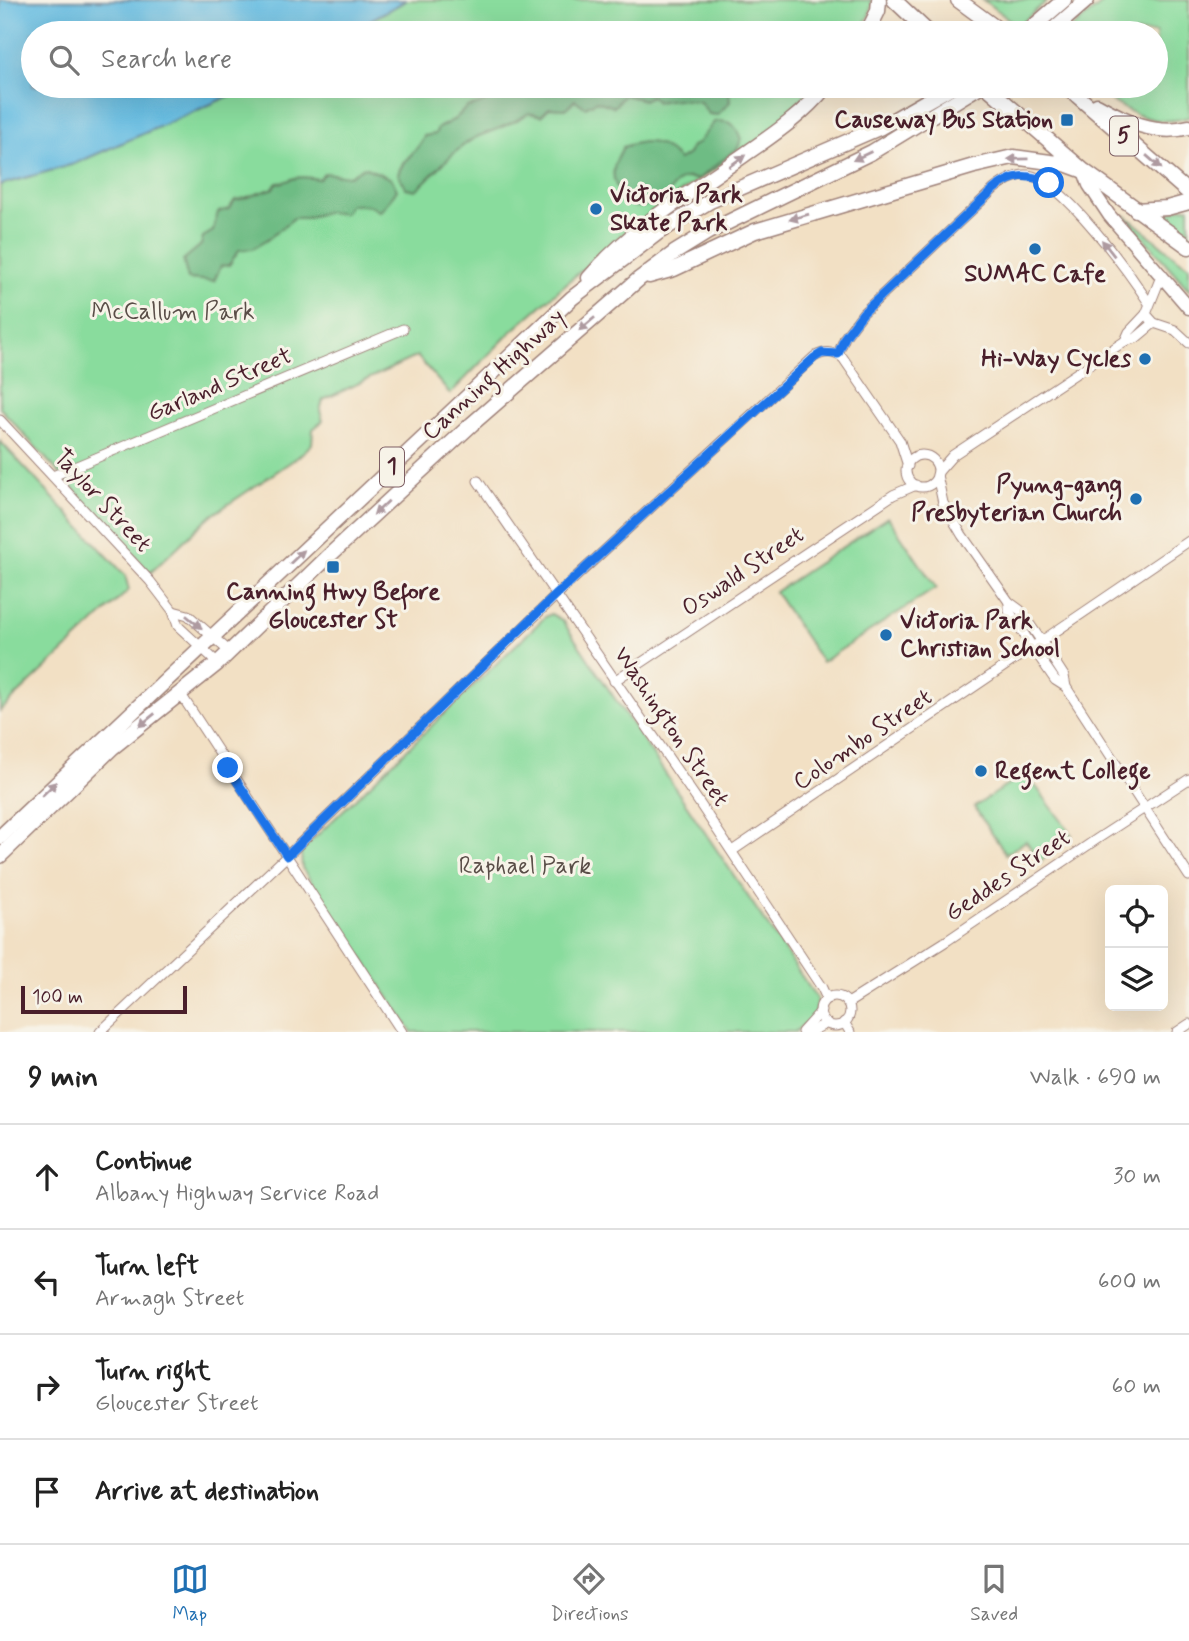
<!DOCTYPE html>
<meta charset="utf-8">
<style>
body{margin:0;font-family:Mynerve,sans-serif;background:#f2f2f2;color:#222}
.controls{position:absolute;right:21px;bottom:21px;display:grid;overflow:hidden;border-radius:10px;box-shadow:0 7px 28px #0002}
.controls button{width:63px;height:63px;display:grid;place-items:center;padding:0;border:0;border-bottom:2px solid #e0e0e0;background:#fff;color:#222;font:35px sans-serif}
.scale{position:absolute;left:21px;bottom:18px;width:166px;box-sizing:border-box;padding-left:7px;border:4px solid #4a1f2b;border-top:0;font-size:19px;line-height:24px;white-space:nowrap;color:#4a1f2b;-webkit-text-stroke:5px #f7f3e8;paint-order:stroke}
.stop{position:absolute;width:21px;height:21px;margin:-16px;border:5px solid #1a73e8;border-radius:50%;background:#fff}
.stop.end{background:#1a73e8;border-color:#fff;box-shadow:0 2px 7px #0008}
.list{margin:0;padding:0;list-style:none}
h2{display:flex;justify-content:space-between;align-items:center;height:91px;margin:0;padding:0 28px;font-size:30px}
h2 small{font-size:23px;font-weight:400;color:#767676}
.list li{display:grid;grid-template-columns:46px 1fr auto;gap:21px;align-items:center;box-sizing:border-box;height:105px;padding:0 28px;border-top:2px solid #e0e0e0}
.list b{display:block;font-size:26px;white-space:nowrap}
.list p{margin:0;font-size:23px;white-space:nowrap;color:#767676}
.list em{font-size:23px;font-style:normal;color:#767676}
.icon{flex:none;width:38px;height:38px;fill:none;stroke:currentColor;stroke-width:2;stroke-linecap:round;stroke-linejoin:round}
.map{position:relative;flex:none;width:1189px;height:1032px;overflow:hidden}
.search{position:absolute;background:#fff;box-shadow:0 7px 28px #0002;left:21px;right:21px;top:21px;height:77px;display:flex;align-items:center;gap:18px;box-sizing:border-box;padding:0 24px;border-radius:38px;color:#767676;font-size:26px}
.sheet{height:511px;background:#fff}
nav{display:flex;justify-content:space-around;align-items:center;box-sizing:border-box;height:98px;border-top:2px solid #e0e0e0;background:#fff;font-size:19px;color:#767676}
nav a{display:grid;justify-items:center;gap:4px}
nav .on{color:#1f6fb2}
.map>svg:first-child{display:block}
.green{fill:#89dc9d;stroke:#6a7e64;stroke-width:2}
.forest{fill:#6ebc84;stroke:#5c6e58;stroke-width:2}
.water{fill:#64bce2;stroke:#576e86;stroke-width:2}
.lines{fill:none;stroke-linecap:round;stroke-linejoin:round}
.minor-casing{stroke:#9e8078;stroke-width:11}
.secondary-casing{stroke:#9e8078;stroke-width:15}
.trunk-casing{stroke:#9e8078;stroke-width:17}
.minor{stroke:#fff;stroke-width:9}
.secondary{stroke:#fff;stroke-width:12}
.trunk{stroke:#fff;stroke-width:14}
.oneway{fill:#ae9aa0}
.route{stroke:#1a73e8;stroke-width:9}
.poi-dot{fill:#1f6fb2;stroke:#f7f3e8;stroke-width:2.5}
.labels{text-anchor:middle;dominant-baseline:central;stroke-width:6;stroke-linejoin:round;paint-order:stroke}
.shield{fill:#f7f3e8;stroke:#7e5f64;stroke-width:2}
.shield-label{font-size:23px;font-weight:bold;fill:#4a1f2b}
.poi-label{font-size:24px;font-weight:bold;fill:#4a1f2b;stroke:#f7f3e8;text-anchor:end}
.park-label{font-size:24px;fill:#5a4e48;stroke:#f7f3e8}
.street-label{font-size:24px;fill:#4a1f2b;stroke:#f7f3e8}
</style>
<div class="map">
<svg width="1189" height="1032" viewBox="0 0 1189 1032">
<rect width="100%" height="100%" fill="#f7f3e8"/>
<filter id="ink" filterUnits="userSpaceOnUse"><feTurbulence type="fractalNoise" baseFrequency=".0143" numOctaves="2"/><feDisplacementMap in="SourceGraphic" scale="14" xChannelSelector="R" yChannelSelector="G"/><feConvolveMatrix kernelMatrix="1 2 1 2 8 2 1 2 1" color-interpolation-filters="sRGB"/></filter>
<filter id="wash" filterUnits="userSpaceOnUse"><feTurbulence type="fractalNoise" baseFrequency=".00686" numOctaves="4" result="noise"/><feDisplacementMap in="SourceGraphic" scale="28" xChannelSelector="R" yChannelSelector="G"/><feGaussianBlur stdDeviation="1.57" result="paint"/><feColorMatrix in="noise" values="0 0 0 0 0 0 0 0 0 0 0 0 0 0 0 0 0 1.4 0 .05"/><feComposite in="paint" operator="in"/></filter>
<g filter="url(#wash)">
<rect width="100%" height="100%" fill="#f2e0c4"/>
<g class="green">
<path d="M407,0h464c2,14 -6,23 -14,33h-510z"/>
<polygon points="983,0 1048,0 1018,26"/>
<path d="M1107,0h82v117c-38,13 -71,-11 -100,-31h67v-53h-91z"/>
<polygon points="252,86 814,86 769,133 657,208 616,240 511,332 450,394 417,356 323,400 320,411 323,421 313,429 312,444 298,457 208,518 150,573 0,408 0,185 74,164"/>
<polygon points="1189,207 1189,241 1158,219 1179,208"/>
<path d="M1124,215c23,16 41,36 65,51v24z"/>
<polygon points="0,441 125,575 129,590 0,711"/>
<polygon points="888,517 936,588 822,662 775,592"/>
<polygon points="551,614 562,620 817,999 816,1014 795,1032 412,1032 302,868 301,853 305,847 545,617"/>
<polygon points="1026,773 1072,835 1040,862 1026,841 1006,854 974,807"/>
</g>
<g class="forest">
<path d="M550,86h170l9,6 1,10 -13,13 -8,-1 -9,-12c-16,-3 -27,-4 -43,0l-6,-6 -7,4 -20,-5 -10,12 -17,-6 -12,6 -10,-7 -10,9 -16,-1 -8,8 -12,-3c-16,11 -32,16 -50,23 -19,7 -47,40 -63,54l-10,-2 -8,-14c5,-17 21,-22 26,-38l11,-2 3,-6 17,-9 12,-12c22,-2 29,-18 56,-11l8,-5 16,-2z"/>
<path d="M715,121c16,0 20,2 26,18l-3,9 -41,32c-17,-8 -24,8 -34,19 -9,1 -16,9 -26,8 -15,-2 -26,-26 -23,-39 1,-7 6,-15 9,-21 26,-9 36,-7 56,13l9,-6 4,-8 5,-2z"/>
<path d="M364,167l28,12 5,11 -17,22 -9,-6 -21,-2 -6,10 -18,-2 -20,6h-12l-27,22 -15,9 -13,1 -10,15 -8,1 -7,15 -26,-2 -5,-19 18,-15 2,-8 10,-6 5,-19 11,-3 6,-9c14,-2 24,-8 37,-11l5,-6c8,0 10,-3 18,-5 8,-2 16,0 24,1l6,-6 24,3z"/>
</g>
<polygon class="water" points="0,0 407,0 347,33 33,33 33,86 252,86 74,164 0,185"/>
</g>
<g filter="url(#ink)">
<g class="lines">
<defs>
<g id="minor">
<polyline points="1162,274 1146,314 1154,323 1175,330 1189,343"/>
<polyline points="1125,341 1129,332 1146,314"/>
<path d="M838,354l7,-17 18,-24 131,-124c10,-8 21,-15 34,-14 34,4 102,99 121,128"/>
<polyline points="0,420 150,581 173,611 178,626 218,663"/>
<circle cx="922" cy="471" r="16"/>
<polyline points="938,472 953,455 1125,341 1136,338 1154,323"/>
<polyline points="937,475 943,503 962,535 1009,602 1020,610 1042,642 1064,676 1066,687 1189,876"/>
<polyline points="53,476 403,329"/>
<polyline points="478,481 698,801 822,988 827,999"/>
<polyline points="1009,602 1009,611 1033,648 1055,680 1066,687"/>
<polyline points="173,611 188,615 230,652"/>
<polyline points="614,681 893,495 916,485"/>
<polyline points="180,693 402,1032"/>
<polyline points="732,851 1189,541"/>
<circle cx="835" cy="1011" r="15"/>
<polyline points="848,1003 948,940 1097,839 1189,779"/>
<polyline points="844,1022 850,1032"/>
<path d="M100,1032l187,-176 279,-270 248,-229c11,-6 19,-6 29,1l57,83 8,25"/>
<polyline points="802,1032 821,1011"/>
<polyline points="810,1032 827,1023"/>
<polyline points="1177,1032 1189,1024"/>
</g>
<polyline id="secondary" points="1084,171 1089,185 1109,215 1189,308"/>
<g id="trunk">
<polyline points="894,0 929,33"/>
<polyline points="958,0 1003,33"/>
<polyline points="867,33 878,11 879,0"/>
<polyline points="1026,33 1064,0"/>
<polyline points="1049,33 1087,0"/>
<polyline points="986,86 1084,171 1189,247"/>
<polyline points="1066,86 1189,193"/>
<path d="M1097,105c28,16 59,31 92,22"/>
<polyline points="1136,210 1167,208 1189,202"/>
<polyline points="649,276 674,269 755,231 974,166 1013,157 1065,164 1084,171"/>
<path d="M589,278c43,-50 101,-85 155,-123 29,-20 60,-41 82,-69"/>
<polyline points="0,837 572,298 659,232 710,201 881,127 953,86"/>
<polyline points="0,856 113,747 218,663 332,553 472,424 639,279 674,253 708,232 872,152 980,86"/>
</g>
</defs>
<use href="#minor" class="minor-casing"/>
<use href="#secondary" class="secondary-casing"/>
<use href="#trunk" class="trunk-casing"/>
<use href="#minor" class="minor"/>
<use href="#secondary" class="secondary"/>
<use href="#trunk" class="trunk"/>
</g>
<defs><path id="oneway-solid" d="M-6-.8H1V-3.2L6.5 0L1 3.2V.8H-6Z" transform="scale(1.75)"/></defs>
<g class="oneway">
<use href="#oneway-solid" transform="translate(862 156) rotate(154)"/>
<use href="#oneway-solid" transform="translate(1018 159) rotate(179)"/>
<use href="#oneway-solid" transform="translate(737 161) rotate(-35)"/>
<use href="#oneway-solid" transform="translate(1154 162) rotate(41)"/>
<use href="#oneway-solid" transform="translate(799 217) rotate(164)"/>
<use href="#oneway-solid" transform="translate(1108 248) rotate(-128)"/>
<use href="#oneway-solid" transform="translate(587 324) rotate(140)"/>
<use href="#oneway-solid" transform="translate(381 508) rotate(137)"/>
<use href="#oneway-solid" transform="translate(297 557) rotate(-43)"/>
<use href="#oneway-solid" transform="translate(194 622) rotate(40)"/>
<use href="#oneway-solid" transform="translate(147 720) rotate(141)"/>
<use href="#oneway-solid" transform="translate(49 789) rotate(-44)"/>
</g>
</g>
<g class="lines" filter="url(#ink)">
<path class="route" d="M228,768l59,88 270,-262 257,-236 8,-5 16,1 7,-17 18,-24 131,-124c19,-15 34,-16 55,-6"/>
</g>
<g class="poi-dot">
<rect x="1060" y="113" width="14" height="14" rx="3.5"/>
<circle cx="596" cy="209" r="7"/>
<circle cx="1035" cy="249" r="7"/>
<circle cx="1145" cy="359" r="7"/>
<circle cx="1136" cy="499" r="7"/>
<rect x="326" y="560" width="14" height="14" rx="3.5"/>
<circle cx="886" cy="635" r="7"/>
<circle cx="981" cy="771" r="7"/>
</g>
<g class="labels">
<g class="shield">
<rect x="1110" y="116.5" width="28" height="39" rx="5"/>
<rect x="380" y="447.5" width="24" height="39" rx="5"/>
</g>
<g class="shield-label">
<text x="1124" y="136">5</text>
<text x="392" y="467">1</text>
</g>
<g class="poi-label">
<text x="1053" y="120">Causeway Bus Station</text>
<text x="610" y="195" text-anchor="start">Victoria Park<tspan x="610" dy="28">Skate Park</tspan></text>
<text x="1035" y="274" text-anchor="middle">SUMAC Cafe</text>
<text x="1131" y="359">Hi-Way Cycles</text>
<text x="1122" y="485">Pyung-gang<tspan x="1122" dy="28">Presbyterian Church</tspan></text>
<text x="333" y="592" text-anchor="middle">Canning Hwy Before<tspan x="333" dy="28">Gloucester St</tspan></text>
<text x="900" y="621" text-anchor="start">Victoria Park<tspan x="900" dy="28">Christian School</tspan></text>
<text x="995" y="771" text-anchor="start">Regent College</text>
</g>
<g class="park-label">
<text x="173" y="312">McCallum Park</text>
<text x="525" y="866">Raphael Park</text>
</g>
<g class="street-label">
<text transform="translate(494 375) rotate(-42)">Canning Highway</text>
<text transform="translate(220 385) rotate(-23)">Garland Street</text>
<text transform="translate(102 501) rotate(47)">Taylor Street</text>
<text transform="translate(743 572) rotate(-34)">Oswald Street</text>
<text transform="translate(671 727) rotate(56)">Washington Street</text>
<text transform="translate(863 740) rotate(-34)">Colombo Street</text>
<text transform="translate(1008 876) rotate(-34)">Geddes Street</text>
</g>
</g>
</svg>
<div class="controls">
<button><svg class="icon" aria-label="locate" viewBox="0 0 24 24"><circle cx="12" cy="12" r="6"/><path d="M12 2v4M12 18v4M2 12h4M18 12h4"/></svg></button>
<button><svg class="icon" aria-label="layers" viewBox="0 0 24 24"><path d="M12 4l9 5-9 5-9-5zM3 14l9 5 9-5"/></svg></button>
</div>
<div class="scale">100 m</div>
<div class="stop" style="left:1049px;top:183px"></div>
<div class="stop end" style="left:228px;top:768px"></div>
<div class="search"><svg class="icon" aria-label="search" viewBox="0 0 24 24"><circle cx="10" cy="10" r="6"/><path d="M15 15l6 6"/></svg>Search here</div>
</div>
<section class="sheet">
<h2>9 min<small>Walk · 690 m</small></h2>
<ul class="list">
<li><svg class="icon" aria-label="ahead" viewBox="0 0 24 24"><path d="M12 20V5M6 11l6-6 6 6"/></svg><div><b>Continue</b><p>Albany Highway Service Road</p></div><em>30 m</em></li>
<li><svg class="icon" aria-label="left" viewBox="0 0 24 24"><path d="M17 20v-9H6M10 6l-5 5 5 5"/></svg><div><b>Turn left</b><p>Armagh Street</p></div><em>600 m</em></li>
<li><svg class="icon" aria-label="right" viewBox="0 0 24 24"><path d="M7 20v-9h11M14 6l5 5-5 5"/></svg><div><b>Turn right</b><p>Gloucester Street</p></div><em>60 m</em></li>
<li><svg class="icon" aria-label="arrive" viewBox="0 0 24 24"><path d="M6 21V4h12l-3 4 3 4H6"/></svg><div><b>Arrive at destination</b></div></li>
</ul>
</section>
<nav>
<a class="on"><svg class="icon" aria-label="map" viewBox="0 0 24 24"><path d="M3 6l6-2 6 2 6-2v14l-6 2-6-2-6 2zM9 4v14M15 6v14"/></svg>Map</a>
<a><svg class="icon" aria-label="directions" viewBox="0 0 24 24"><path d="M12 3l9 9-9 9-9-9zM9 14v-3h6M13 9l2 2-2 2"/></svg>Directions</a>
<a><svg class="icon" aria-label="saved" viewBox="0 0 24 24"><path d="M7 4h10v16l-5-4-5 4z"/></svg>Saved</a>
</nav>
